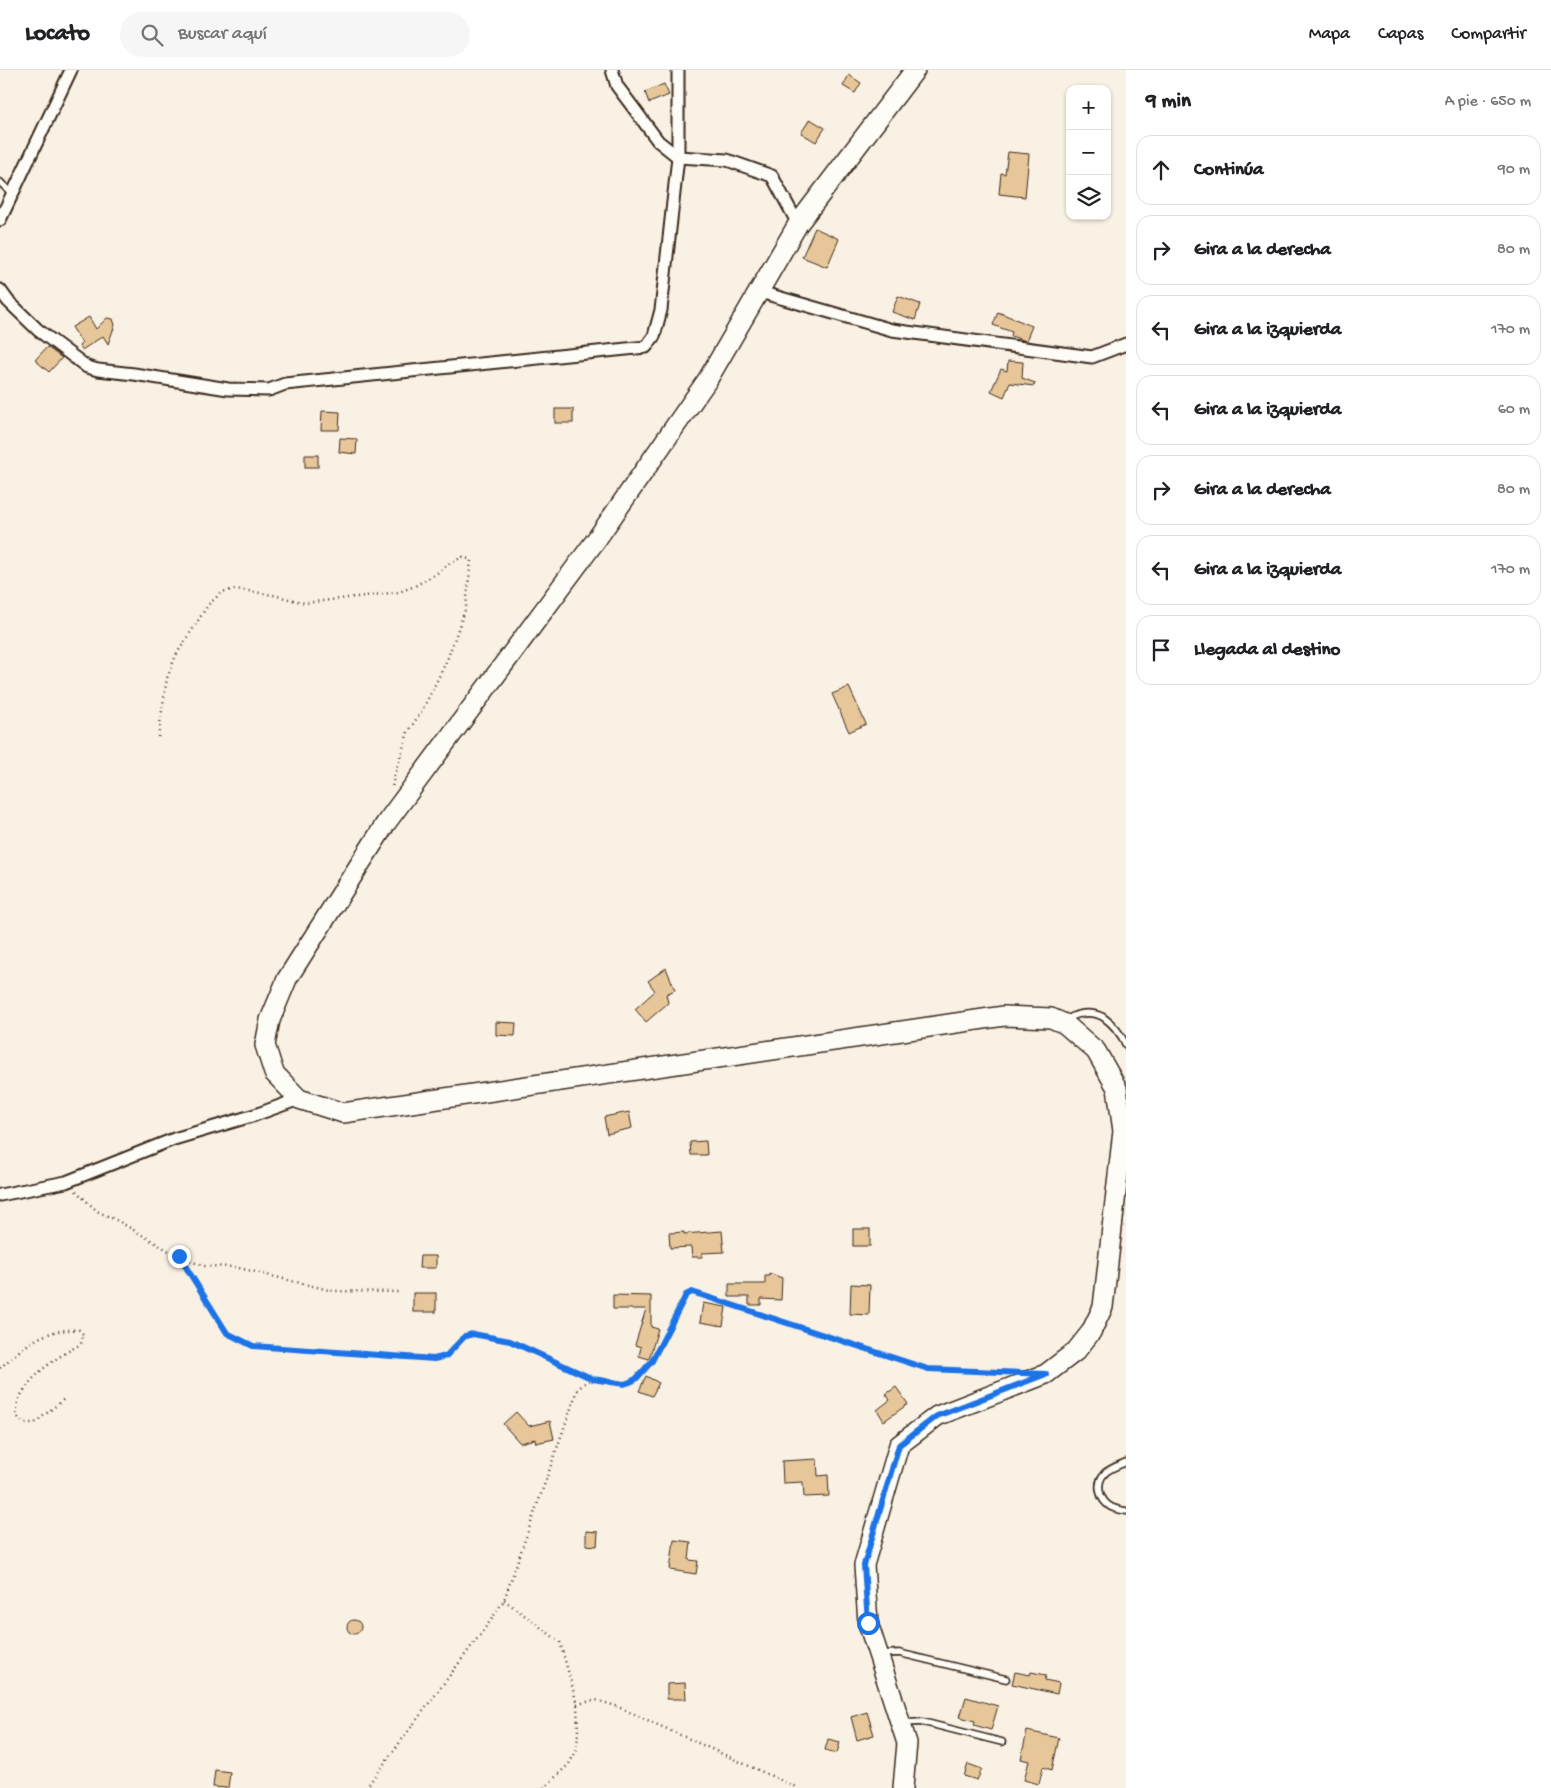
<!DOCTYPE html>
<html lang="es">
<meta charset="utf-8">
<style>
body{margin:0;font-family:"Gochi Hand",sans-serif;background:#f6f6f6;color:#202124}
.controls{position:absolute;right:15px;top:15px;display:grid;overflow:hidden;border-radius:10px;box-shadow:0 1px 4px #0004}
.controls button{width:45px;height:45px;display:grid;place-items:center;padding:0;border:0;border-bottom:1px solid #e0e0e0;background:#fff;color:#202124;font:25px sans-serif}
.stop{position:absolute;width:15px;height:15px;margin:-11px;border:4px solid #1a73e8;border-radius:50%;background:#fff}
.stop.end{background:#1a73e8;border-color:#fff;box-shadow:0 1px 5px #0008}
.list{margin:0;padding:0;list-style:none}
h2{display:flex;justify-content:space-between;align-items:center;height:65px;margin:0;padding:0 20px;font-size:21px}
h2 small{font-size:16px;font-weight:400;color:#757577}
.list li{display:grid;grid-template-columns:32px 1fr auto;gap:15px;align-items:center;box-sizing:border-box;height:70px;margin:0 10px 10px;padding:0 10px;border:1px solid #e0e0e0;border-radius:15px}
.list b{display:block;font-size:19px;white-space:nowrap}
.list em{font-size:16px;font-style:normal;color:#757577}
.icon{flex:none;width:28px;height:28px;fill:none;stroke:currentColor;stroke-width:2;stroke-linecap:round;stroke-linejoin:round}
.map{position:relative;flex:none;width:1126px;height:1718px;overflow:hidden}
header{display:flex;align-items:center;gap:30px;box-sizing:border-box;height:70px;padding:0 25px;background:#fff;border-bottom:1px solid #e0e0e0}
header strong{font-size:24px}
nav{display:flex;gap:28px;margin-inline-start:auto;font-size:18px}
.search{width:350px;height:45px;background:#f6f6f6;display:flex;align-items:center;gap:12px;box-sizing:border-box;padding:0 18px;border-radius:28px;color:#757577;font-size:19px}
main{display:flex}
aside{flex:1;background:#fff}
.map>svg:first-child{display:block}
.building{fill:#e7c799;stroke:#3b2a1e}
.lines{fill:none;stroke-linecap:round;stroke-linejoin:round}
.lane-casing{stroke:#3b2a1e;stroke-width:9}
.street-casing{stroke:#3b2a1e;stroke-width:15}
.primary-casing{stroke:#3b2a1e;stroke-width:22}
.path{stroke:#3b2a1e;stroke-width:2.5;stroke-dasharray:1 4;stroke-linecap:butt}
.lane{stroke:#fdfcf7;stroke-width:5.5}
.street{stroke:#fdfcf7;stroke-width:11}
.primary{stroke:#fdfcf7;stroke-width:19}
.route{stroke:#1a73e8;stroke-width:6}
</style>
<header>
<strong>Locato</strong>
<div class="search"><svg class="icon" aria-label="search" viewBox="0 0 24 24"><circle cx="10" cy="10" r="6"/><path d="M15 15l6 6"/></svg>Buscar aquí</div>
<nav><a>Mapa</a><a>Capas</a><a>Compartir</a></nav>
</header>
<main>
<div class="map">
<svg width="1126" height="1718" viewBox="0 0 1126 1718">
<rect width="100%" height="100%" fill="#f9f1e4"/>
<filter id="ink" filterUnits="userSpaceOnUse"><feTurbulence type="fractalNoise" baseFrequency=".02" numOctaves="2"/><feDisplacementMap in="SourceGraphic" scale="10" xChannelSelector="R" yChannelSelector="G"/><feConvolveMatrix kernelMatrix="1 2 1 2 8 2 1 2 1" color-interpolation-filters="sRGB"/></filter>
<g filter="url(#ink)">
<g class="building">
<polygon points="849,5 861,13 855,23 843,16"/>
<polygon points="664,14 669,25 649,33 645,22"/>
<polygon points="810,49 825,58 816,72 801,63"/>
<polygon points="1008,82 1029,84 1025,127 999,124 1001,103 1005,104"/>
<polygon points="815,158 839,169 827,197 802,187"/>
<polygon points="898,226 920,234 915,250 892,242"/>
<polygon points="998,242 1032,256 1026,271 1011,266 1012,262 993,255"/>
<polygon points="89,247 96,259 107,248 113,249 115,255 108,274 103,266 82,280 79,276 82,273 72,257"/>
<polygon points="47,277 62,288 49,302 35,290"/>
<polygon points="1008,291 1023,292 1022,308 1035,313 1034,316 1010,313 1004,327 991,321 1001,299 1007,301"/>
<rect x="555" y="339" width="18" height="14"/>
<polygon points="322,341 340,342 339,360 321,360"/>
<polygon points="340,368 357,369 356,384 339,382"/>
<rect x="305" y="385" width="13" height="12"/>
<polygon points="849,617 866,654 849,662 832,624"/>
<polygon points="666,898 675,920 666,924 668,933 646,952 635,939 655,921 648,911"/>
<polygon points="496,952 516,953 515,966 496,965"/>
<polygon points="629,1042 632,1058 607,1064 604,1047"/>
<polygon points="706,1071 707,1085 691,1085 690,1072"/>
<rect x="853" y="1159" width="17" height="17"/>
<polygon points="722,1161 724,1182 702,1183 702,1187 692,1187 691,1177 670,1178 669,1163 684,1162 684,1164"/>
<polygon points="420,1186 436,1186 436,1198 419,1198"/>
<polygon points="769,1203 782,1208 781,1230 761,1229 761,1235 749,1235 749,1227 729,1227 729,1214 765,1214 765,1206 769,1206"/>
<polygon points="851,1214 870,1215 869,1245 850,1244"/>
<rect x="413" y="1223" width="23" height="19"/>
<polygon points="613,1225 651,1226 651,1257 658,1259 649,1289 639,1286 641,1277 635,1275 646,1239 613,1239"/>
<polygon points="703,1233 726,1237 723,1256 700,1252"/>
<polygon points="646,1306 659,1313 652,1326 639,1321"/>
<polygon points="896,1317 908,1334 884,1351 877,1340 890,1330 886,1324"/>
<polygon points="516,1342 529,1356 550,1351 554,1369 536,1373 535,1369 520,1373 503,1354"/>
<polygon points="817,1389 818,1406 828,1405 829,1426 804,1427 803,1412 783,1413 782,1391"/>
<polygon points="586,1461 598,1462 597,1476 586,1475"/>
<polygon points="674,1470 691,1472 689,1490 698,1491 696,1504 670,1500"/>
<circle cx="354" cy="1557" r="7"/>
<polygon points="1015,1602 1030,1605 1031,1602 1046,1605 1045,1610 1059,1613 1057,1624 1012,1614"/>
<polygon points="685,1613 686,1629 667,1629 667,1614"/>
<polygon points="966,1627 998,1636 991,1660 974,1655 975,1651 960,1647"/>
<polygon points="867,1642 874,1665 857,1670 851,1647"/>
<polygon points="1027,1661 1059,1668 1052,1700 1043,1697 1039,1714 1024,1710 1029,1691 1021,1689"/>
<polygon points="828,1669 840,1672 837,1683 825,1680"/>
<polygon points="968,1694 982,1699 977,1710 964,1706"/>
<polygon points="215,1700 230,1702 228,1718 213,1717"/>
</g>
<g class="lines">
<defs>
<g id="lane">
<polyline points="0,112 12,124"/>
<path d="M1066,952c7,-10 26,-11 37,-5 10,7 18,17 23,28"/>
<path d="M1126,1392c-6,3 -16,6 -21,11 -10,10 -6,27 6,34 4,2 10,3 15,4"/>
<polyline points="881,1584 899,1583 1006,1609"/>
<polyline points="903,1653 923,1652 1002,1672"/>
</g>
<g id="street">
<polyline points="612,0 617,16 632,36 658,71 678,87 727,90 772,106 798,154"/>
<polyline points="0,150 71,0"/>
<polyline points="0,220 8,231 38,260 87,297 98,300 134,304 228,319 269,320 285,314 646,277 654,266 661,240 678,87 678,0"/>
<polyline points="760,222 892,260 1092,287 1126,274"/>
<polyline points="0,1125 66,1112 174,1069 255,1045 299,1029"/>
</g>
<polyline id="primary" points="903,1718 907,1673 868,1553 864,1495 899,1375 937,1346 1046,1304 1076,1281 1091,1262 1103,1237 1123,1061 1117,1018 1096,981 1065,954 1051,948 1004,946 343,1043 299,1029 274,1003 265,975 270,950 287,909 386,753 596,470 708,309 798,154 915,0"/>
</defs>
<use href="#lane" class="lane-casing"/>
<use href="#street" class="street-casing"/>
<use href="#primary" class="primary-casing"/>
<g class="path">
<polyline points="158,667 167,608 176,585 208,535 222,522 236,519 273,525 305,533 399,522 415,516 436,504 450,493 463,487 471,490 466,537 447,590 424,637 408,662 393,711 392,718"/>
<polyline points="76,1121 97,1141 120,1152 179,1187 204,1196 235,1197 333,1221 400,1222"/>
<polyline points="179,1187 227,1263 253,1276 434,1289 446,1286 465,1266 473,1264 510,1271 593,1309"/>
<path d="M0,1298c25,-23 44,-40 79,-38l4,4 -2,10c-24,13 -50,30 -62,55 -2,5 -2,11 -3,16l7,8h12l29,-24"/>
<polyline points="504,1530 560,1572 577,1634 578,1661 577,1679 569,1694 544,1718"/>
<polyline points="577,1634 596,1630 616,1636 798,1718"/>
<path d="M366,1718l125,-168 13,-20 73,-209c21,-26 32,-1 53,-9 21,-8 46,-67 56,-87l6,-3 5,1 231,76 76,3"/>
</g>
<use href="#lane" class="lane"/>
<use href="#street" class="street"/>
<use href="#primary" class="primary"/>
</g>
</g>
<g class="lines" filter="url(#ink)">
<polyline class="route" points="179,1186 227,1263 253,1276 434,1289 446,1286 465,1266 473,1264 510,1271 593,1309 624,1314 630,1312 636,1309 652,1291 686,1225 692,1222 928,1299 1046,1304 937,1346 899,1375 864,1495 868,1553"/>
</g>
</svg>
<div class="controls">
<button>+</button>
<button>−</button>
<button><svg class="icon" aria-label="layers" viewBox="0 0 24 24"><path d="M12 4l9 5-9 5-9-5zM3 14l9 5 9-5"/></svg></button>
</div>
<div class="stop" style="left:868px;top:1553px"></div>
<div class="stop end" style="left:179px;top:1186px"></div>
</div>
<aside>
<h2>9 min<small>A pie · 650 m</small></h2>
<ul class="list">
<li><svg class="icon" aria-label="ahead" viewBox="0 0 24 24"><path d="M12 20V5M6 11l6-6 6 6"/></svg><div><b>Continúa</b></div><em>90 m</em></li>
<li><svg class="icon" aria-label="right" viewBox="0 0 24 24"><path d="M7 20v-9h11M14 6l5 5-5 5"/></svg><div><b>Gira a la derecha</b></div><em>80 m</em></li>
<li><svg class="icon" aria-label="left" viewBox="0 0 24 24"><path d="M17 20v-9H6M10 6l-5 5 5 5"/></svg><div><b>Gira a la izquierda</b></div><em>170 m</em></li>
<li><svg class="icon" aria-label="left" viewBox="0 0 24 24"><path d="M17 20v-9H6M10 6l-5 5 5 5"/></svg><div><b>Gira a la izquierda</b></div><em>60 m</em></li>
<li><svg class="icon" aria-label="right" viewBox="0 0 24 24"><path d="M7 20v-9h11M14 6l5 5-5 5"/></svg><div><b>Gira a la derecha</b></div><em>80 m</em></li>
<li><svg class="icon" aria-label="left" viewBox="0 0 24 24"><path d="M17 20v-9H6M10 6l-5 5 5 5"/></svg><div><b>Gira a la izquierda</b></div><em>170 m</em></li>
<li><svg class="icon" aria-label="arrive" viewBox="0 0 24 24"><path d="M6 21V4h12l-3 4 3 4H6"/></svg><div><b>Llegada al destino</b></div></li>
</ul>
</aside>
</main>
